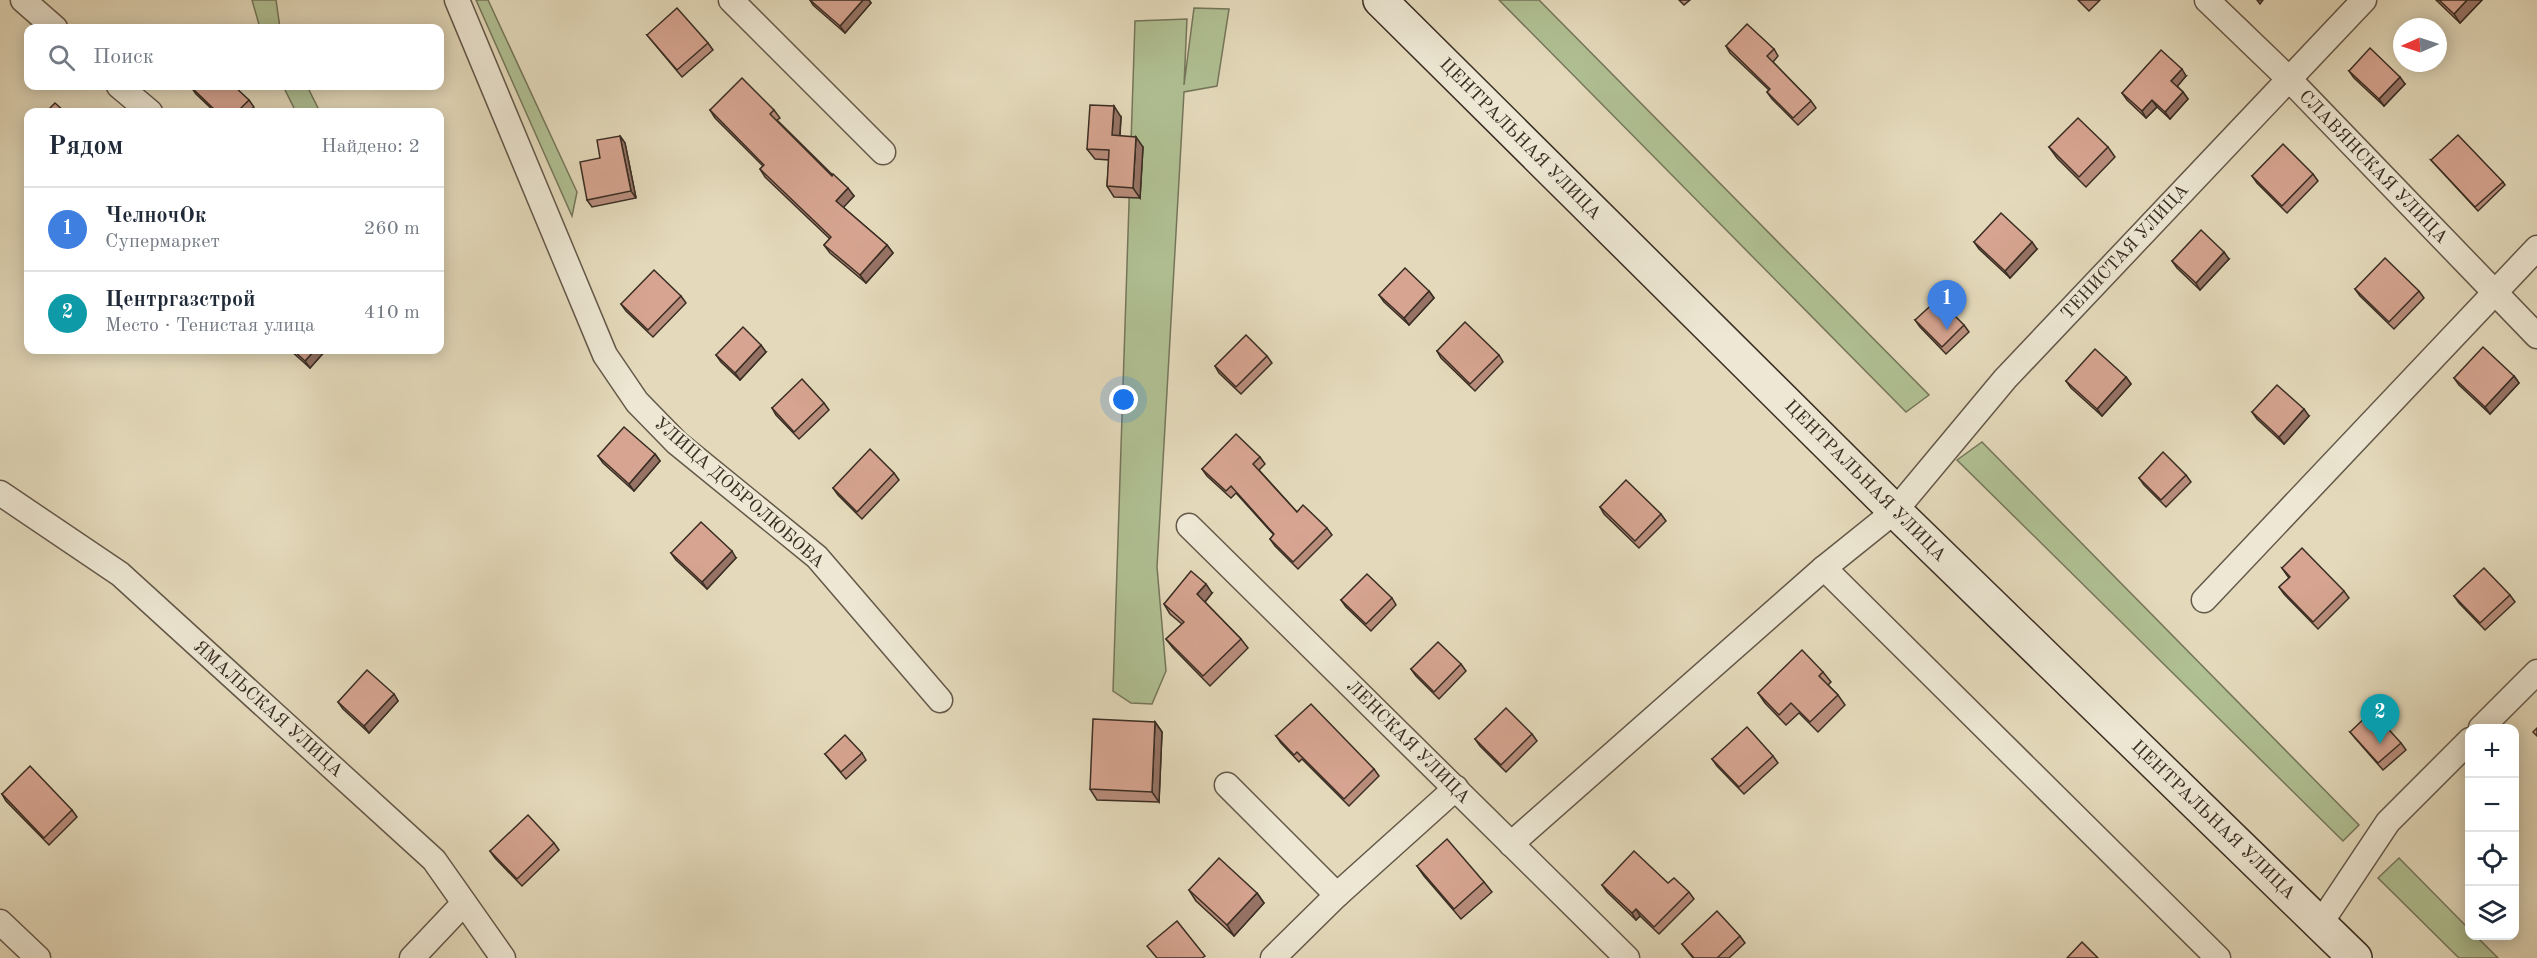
<!DOCTYPE html>
<html lang="ru">
<meta charset="utf-8">
<style>
body{margin:0;font-family:"Old Standard TT",serif;background:#f6f6f7;color:#1f2937}
.controls{position:absolute;right:18px;bottom:18px;display:grid;overflow:hidden;border-radius:12px;box-shadow:0 3px 15px #0003}
.controls button{width:54px;height:54px;display:grid;place-items:center;padding:0;border:0;border-bottom:2px solid #e0e1e3;background:#fff;color:#1f2937;font:30px sans-serif}
.compass{position:absolute;left:2393px;top:18px;width:54px;height:54px;border-radius:50%;background:#fff;box-shadow:0 3px 15px #0003;rotate:267deg}
.you{position:absolute;left:1124px;top:400px;width:21px;height:21px;margin:-15px;border:4px solid #fff;border-radius:50%;background:#1a73e8;box-shadow:0 0 0 9px #1a73e833}
.badge{display:grid;place-items:center;width:39px;height:39px;border-radius:50%;background:#b45309;color:#fff;font-size:20px;font-weight:700}
.pin{position:absolute;translate:-50% -50px;filter:drop-shadow(0 2px 3px #0008)}
.pin::after{content:'';position:absolute;top:32px;width:21px;height:18px;background:inherit;clip-path:polygon(0 0,100% 0,50% 100%)}
.list{margin:0;padding:0;list-style:none}
h2{display:flex;justify-content:space-between;align-items:center;height:78px;margin:0;padding:0 24px;font-size:26px}
h2 small{font-size:20px;font-weight:400;color:#747a83}
.list li{display:grid;grid-template-columns:39px 1fr auto;gap:18px;align-items:center;box-sizing:border-box;height:84px;padding:0 24px;border-top:2px solid #e0e1e3}
.list b{display:block;font-size:22px;white-space:nowrap}
.list p{margin:0;font-size:20px;white-space:nowrap;color:#747a83}
.list em{font-size:20px;font-style:normal;color:#747a83}
.icon{flex:none;width:33px;height:33px;fill:none;stroke:currentColor;stroke-width:2;stroke-linecap:round;stroke-linejoin:round}
.map{position:relative;flex:none;width:2537px;height:958px;overflow:hidden}
.search{position:absolute;background:#fff;box-shadow:0 3px 15px #0003;left:24px;top:24px;width:420px;height:66px;display:flex;align-items:center;gap:15px;box-sizing:border-box;padding:0 21px;border-radius:12px;color:#747a83;font-size:22px}
.panel{position:absolute;background:#fff;box-shadow:0 3px 15px #0003;left:24px;top:108px;width:420px;height:246px;border-radius:12px}
.map>svg:first-child{display:block}
.green{fill:#b0c093;stroke:#75765b;stroke-width:1.5}
.lines{fill:none;stroke-linecap:round;stroke-linejoin:round}
.street-casing{stroke:#645849;stroke-width:27}
.secondary-casing{stroke:#3a2d23;stroke-width:36}
.street{stroke:#ede7d3;stroke-width:24}
.secondary{stroke:#ede7d3;stroke-width:33}
.wall{fill:#b88d7c;stroke:#3a2d23;stroke-width:1.5}
.shaded-wall{fill:#967365;stroke:#3a2d23;stroke-width:1.5}
.building{fill:#d6a490;stroke:#3a2d23;stroke-width:1.5}
.labels{text-anchor:middle;dominant-baseline:central;stroke-width:4.5;stroke-linejoin:round;paint-order:stroke}
.street-label{font-size:18px;fill:#3a2d23;stroke:#ede7d3}
</style>
<div class="map">
<svg width="2537" height="958" viewBox="0 0 2537 958">
<rect width="100%" height="100%" fill="#e4dabb"/>
<filter id="stains"><feTurbulence type="fractalNoise" baseFrequency=".00333" numOctaves="4"/><feColorMatrix values="0 0 0 0 .2 0 0 0 0 .09 0 0 0 0 .02 0 0 0 .5 -.17"/></filter>
<radialGradient id="worn" r=".72"><stop offset=".6" stop-color="#630" stop-opacity="0"/><stop offset="1" stop-color="#630" stop-opacity=".3"/></radialGradient>
<g class="green">
<polygon points="252,0 276,0 280,28 260,28"/>
<polygon points="476,0 488,0 577,192 572,216"/>
<polygon points="1499,0 1539,0 1929,395 1906,412"/>
<polygon points="1194,8 1229,9 1217,86 1184,92 1157,567 1166,671 1152,704 1131,703 1113,691 1135,21 1187,19 1184,85"/>
<polygon points="283,86 307,86 320,112 296,112"/>
<polygon points="1982,442 2359,825 2343,841 1957,460"/>
<polygon points="2399,858 2469,929 2470,936 2476,936 2498,958 2459,958 2378,878"/>
</g>
<g class="lines">
<defs>
<g id="street">
<polyline points="23,0 55,28"/>
<polyline points="457,0 605,355 637,402 677,443 817,557 940,700"/>
<polyline points="731,0 883,152"/>
<polyline points="2207,0 2288,78 2537,336"/>
<polyline points="119,86 150,112"/>
<polyline points="0,493 120,574 434,860 503,958"/>
<polyline points="1189,526 1627,958"/>
<polyline points="1824,568 2218,958"/>
<polyline points="2204,600 2537,248"/>
<polyline points="2481,728 2537,672"/>
<polyline points="1227,785 1337,895"/>
<polyline points="1511,844 1824,568 1895,511 2005,379 2364,0"/>
<polyline points="0,922 38,958"/>
<polyline points="2320,924 2388,822 2470,740"/>
<polyline points="412,958 464,903"/>
<polyline points="1273,958 1337,895 1456,788"/>
</g>
<polyline id="secondary" points="1380,0 1895,511 2355,958"/>
</defs>
<use href="#street" class="street-casing"/>
<use href="#secondary" class="secondary-casing"/>
<use href="#street" class="street"/>
<use href="#secondary" class="secondary"/>
</g>
<g class="wall">
<polygon points="810,0 869,0 871,3 845,33 813,5"/>
<polygon points="1679,0 1690,0 1684,5"/>
<polygon points="2078,0 2100,0 2089,11"/>
<polygon points="2436,0 2482,0 2460,23"/>
<polygon points="647,35 708,43 713,50 682,77"/>
<polygon points="1726,46 1774,49 1778,56 1773,62 1811,101 1816,108 1798,125 1772,99 1767,92 1769,90 1730,53"/>
<polygon points="2349,71 2405,84 2384,106 2354,78"/>
<polygon points="2186,76 2177,86 2183,92 2188,99 2170,119 2157,107 2146,118 2127,100 2122,93"/>
<polygon points="191,87 249,100 254,107 248,112 215,112 196,94"/>
<polygon points="710,110 774,110 780,118 777,120 854,196 843,207 887,245 893,253 866,283 830,253 824,245 830,239 765,177 760,169 763,166 715,118"/>
<polygon points="1121,117 1120,136 1143,147 1140,198 1114,197 1107,186 1109,160 1095,159 1087,149"/>
<polygon points="620,136 625,143 636,198 592,207 587,200 600,158"/>
<polygon points="2049,147 2108,147 2115,157 2086,187 2057,158"/>
<polygon points="2431,160 2503,182 2505,185 2478,211"/>
<polygon points="2313,174 2318,181 2287,213 2257,183 2252,176"/>
<polygon points="1974,242 2037,249 2010,278 1979,249"/>
<polygon points="2229,259 2200,290 2177,268 2172,261"/>
<polygon points="2355,289 2419,291 2424,298 2394,329 2360,296"/>
<polygon points="1429,291 1434,298 1409,325 1384,302 1379,295"/>
<polygon points="681,296 686,303 653,337 626,311 621,304"/>
<polygon points="1915,320 1964,325 1969,332 1946,354 1920,327"/>
<polygon points="290,350 326,350 310,368"/>
<polygon points="1437,351 1499,355 1503,362 1475,391 1441,358"/>
<polygon points="766,352 740,380 721,362 716,355"/>
<polygon points="1267,356 1272,363 1241,394 1219,373 1215,366"/>
<polygon points="2514,376 2519,383 2490,414 2459,385 2454,378"/>
<polygon points="2126,377 2131,384 2102,416 2071,388 2066,381"/>
<polygon points="824,403 829,410 799,439 776,415 772,408"/>
<polygon points="2252,412 2309,416 2284,444 2257,419"/>
<polygon points="655,454 660,461 634,491 603,463 598,456"/>
<polygon points="1260,457 1265,464 1259,470 1297,512 1327,528 1332,535 1298,569 1275,546 1270,539 1274,535 1236,493 1231,498 1207,476 1202,469"/>
<polygon points="894,473 899,480 862,519 838,495 833,488"/>
<polygon points="2186,475 2191,482 2166,507 2144,485 2139,478"/>
<polygon points="1600,507 1661,514 1666,521 1639,548 1604,514"/>
<polygon points="671,553 736,558 707,589 676,560"/>
<polygon points="2282,568 2344,591 2349,598 2318,629 2284,594 2279,587 2289,578"/>
<polygon points="1212,593 1205,602 1241,639 1248,648 1210,686 1173,648 1166,639 1182,624 1170,614 1164,604"/>
<polygon points="2510,595 2515,602 2485,630 2459,603 2454,596"/>
<polygon points="1392,598 1396,605 1371,631 1346,607 1341,600"/>
<polygon points="1461,664 1466,671 1439,699 1416,676 1411,669"/>
<polygon points="1823,672 1831,682 1828,685 1838,695 1845,705 1818,732 1799,713 1786,725 1765,703 1758,693"/>
<polygon points="394,694 398,701 369,733 343,709 338,702"/>
<polygon points="1155,722 1162,732 1159,802 1097,800 1090,789"/>
<polygon points="2350,732 2401,743 2406,750 2383,770 2355,738"/>
<polygon points="1532,734 1537,741 1506,772 1480,746 1475,739"/>
<polygon points="1276,736 1374,769 1379,776 1349,806 1302,759 1299,762 1281,743"/>
<polygon points="862,753 866,760 846,779 825,754"/>
<polygon points="1773,756 1778,763 1744,794 1717,766 1712,759"/>
<polygon points="2,794 72,810 77,817 49,845 6,801"/>
<polygon points="554,843 559,850 522,886 495,858 490,851"/>
<polygon points="1417,866 1484,882 1492,892 1461,919 1424,876"/>
<polygon points="1668,883 1689,892 1694,899 1659,934 1640,916 1636,920 1607,892 1602,885"/>
<polygon points="1189,890 1257,893 1264,903 1234,936 1196,901"/>
<polygon points="1740,936 1745,943 1729,958 1693,958 1682,944"/>
</g>
<g class="shaded-wall">
<polygon points="863,0 869,0 871,3 845,33 840,26"/>
<polygon points="2257,0 2263,0 2260,4"/>
<polygon points="2467,0 2482,0 2460,23 2454,14"/>
<polygon points="2182,69 2186,76 2176,88 2171,81"/>
<polygon points="2400,77 2405,84 2384,106 2379,99"/>
<polygon points="2183,92 2188,99 2170,119 2165,112"/>
<polygon points="2152,100 2157,107 2146,118 2142,111"/>
<polygon points="1114,106 1121,117 1119,146 1112,135"/>
<polygon points="620,136 625,143 636,198 631,191"/>
<polygon points="1136,137 1143,147 1140,198 1133,188"/>
<polygon points="848,188 854,196 842,209 836,201"/>
<polygon points="2032,242 2037,249 2010,278 2005,271"/>
<polygon points="887,245 893,253 866,283 860,275"/>
<polygon points="2224,252 2229,259 2200,290 2196,283"/>
<polygon points="1429,291 1434,298 1409,325 1404,318"/>
<polygon points="761,345 766,352 740,380 735,373"/>
<polygon points="315,350 326,350 310,368 305,361"/>
<polygon points="2514,376 2519,383 2490,414 2485,407"/>
<polygon points="2126,377 2131,384 2102,416 2097,409"/>
<polygon points="2304,409 2309,416 2284,444 2279,437"/>
<polygon points="655,454 660,461 634,491 629,484"/>
<polygon points="732,551 736,558 707,589 702,582"/>
<polygon points="1206,584 1212,593 1204,603 1197,594"/>
<polygon points="394,694 398,701 369,733 364,726"/>
<polygon points="1155,722 1162,732 1159,802 1152,792"/>
<polygon points="1257,893 1264,903 1234,936 1227,925"/>
<polygon points="1636,909 1640,916 1636,920 1632,913"/>
</g>
<g class="building">
<polygon points="810,0 863,0 840,26"/>
<polygon points="2439,0 2467,0 2454,14"/>
<polygon points="677,8 708,43 677,70 647,35"/>
<polygon points="1747,24 1774,49 1767,56 1811,101 1793,118 1767,92 1770,89 1726,46"/>
<polygon points="2370,48 2400,77 2379,99 2349,71"/>
<polygon points="2161,50 2182,69 2171,81 2183,92 2165,112 2152,100 2142,111 2122,93"/>
<polygon points="742,78 774,110 770,114 832,176 833,174 848,188 836,201 887,245 860,275 824,245 831,237 760,169 764,165 710,110"/>
<polygon points="193,86 234,86 249,100 237,112 217,112 191,87"/>
<polygon points="55,103 65,112 46,112"/>
<polygon points="1090,105 1114,106 1112,135 1136,137 1133,188 1107,186 1109,150 1087,149"/>
<polygon points="2078,118 2108,147 2079,177 2049,147"/>
<polygon points="2458,135 2503,182 2475,207 2431,160"/>
<polygon points="620,136 631,191 587,200 580,162 600,158 597,140"/>
<polygon points="2283,144 2313,174 2282,206 2252,176"/>
<polygon points="2001,213 2032,242 2005,271 1974,242"/>
<polygon points="2201,230 2224,252 2196,283 2172,261"/>
<polygon points="2385,258 2419,291 2389,322 2355,289"/>
<polygon points="1405,268 1429,291 1404,318 1379,295"/>
<polygon points="654,270 681,296 648,330 621,304"/>
<polygon points="1938,299 1964,325 1942,347 1915,320"/>
<polygon points="1465,322 1499,355 1470,384 1437,351"/>
<polygon points="743,327 761,345 735,373 716,355"/>
<polygon points="1246,335 1267,356 1236,387 1215,366"/>
<polygon points="2483,347 2514,376 2485,407 2454,378"/>
<polygon points="2095,349 2126,377 2097,409 2066,381"/>
<polygon points="293,350 315,350 305,361"/>
<polygon points="802,379 824,403 794,432 772,408"/>
<polygon points="2277,385 2304,409 2279,437 2252,412"/>
<polygon points="624,427 655,454 629,484 598,456"/>
<polygon points="1236,434 1260,457 1253,464 1297,512 1303,505 1327,528 1293,562 1270,539 1274,534 1231,486 1226,491 1202,469"/>
<polygon points="870,449 894,473 857,512 833,488"/>
<polygon points="2163,452 2186,475 2161,500 2139,478"/>
<polygon points="1626,480 1661,514 1635,541 1600,507"/>
<polygon points="701,522 732,551 702,582 671,553"/>
<polygon points="2302,548 2344,591 2313,622 2279,587 2290,577 2282,568"/>
<polygon points="2484,568 2510,595 2480,623 2454,596"/>
<polygon points="1191,571 1206,584 1197,594 1241,639 1203,676 1166,639 1184,622 1164,604"/>
<polygon points="1367,574 1392,598 1366,624 1341,600"/>
<polygon points="1438,642 1461,664 1434,692 1411,669"/>
<polygon points="1802,650 1823,672 1819,676 1838,695 1810,722 1791,703 1779,715 1758,693"/>
<polygon points="367,670 394,694 364,726 338,702"/>
<polygon points="1311,704 1374,769 1344,799 1297,752 1294,755 1276,736"/>
<polygon points="1506,708 1532,734 1501,765 1475,739"/>
<polygon points="2372,711 2401,743 2378,763 2350,732"/>
<polygon points="1093,719 1155,722 1152,792 1090,789"/>
<polygon points="1747,727 1773,756 1739,787 1712,759"/>
<polygon points="2537,728 2537,736 2533,732"/>
<polygon points="845,735 862,753 841,772 825,754"/>
<polygon points="30,766 72,810 44,838 2,794"/>
<polygon points="528,815 554,843 517,879 490,851"/>
<polygon points="1447,839 1484,882 1454,909 1417,866"/>
<polygon points="1634,851 1668,883 1674,878 1689,892 1654,927 1636,909 1632,913 1602,885"/>
<polygon points="1219,858 1257,893 1227,925 1189,890"/>
<polygon points="1717,911 1740,936 1717,958 1694,958 1682,944"/>
<polygon points="1177,921 1205,956 1202,958 1157,958 1147,946"/>
<polygon points="2082,942 2098,958 2067,958"/>
</g>
<g class="labels">
<g class="street-label">
<text transform="translate(1520 139) rotate(45)">ЦЕНТРАЛЬНАЯ УЛИЦА</text>
<text transform="translate(2373 167) rotate(46)">СЛАВЯНСКАЯ УЛИЦА</text>
<text transform="translate(2125 252) rotate(-47)">ТЕНИСТАЯ УЛИЦА</text>
<text transform="translate(1865 481) rotate(45)">ЦЕНТРАЛЬНАЯ УЛИЦА</text>
<text transform="translate(739 493) rotate(41)">УЛИЦА ДОБРОЛЮБОВА</text>
<text transform="translate(268 709) rotate(42)">ЯМАЛЬСКАЯ УЛИЦА</text>
<text transform="translate(1408 742) rotate(45)">ЛЕНСКАЯ УЛИЦА</text>
<text transform="translate(2213 820) rotate(44)">ЦЕНТРАЛЬНАЯ УЛИЦА</text>
</g>
</g>
<rect width="100%" height="100%" filter="url(#stains)"/>
<rect width="100%" height="100%" fill="url(#worn)"/>
</svg>
<div class="controls">
<button>+</button>
<button>−</button>
<button><svg class="icon" aria-label="locate" viewBox="0 0 24 24"><circle cx="12" cy="12" r="6"/><path d="M12 2v4M12 18v4M2 12h4M18 12h4"/></svg></button>
<button><svg class="icon" aria-label="layers" viewBox="0 0 24 24"><path d="M12 4l9 5-9 5-9-5zM3 14l9 5 9-5"/></svg></button>
</div>
<svg class="compass" viewBox="-18 -18 36 36"><path d="M0-13l5 13h-10z" fill="#e53935"/><path d="M0 13l5-13h-10z" fill="#747a83"/></svg>
<div class="you"></div>
<div class="pin badge" style="left:1947px;top:330px;background:#3f7fe0">1</div>
<div class="pin badge" style="left:2380px;top:744px;background:#0f9aa8">2</div>
<div class="search"><svg class="icon" aria-label="search" viewBox="0 0 24 24"><circle cx="10" cy="10" r="6"/><path d="M15 15l6 6"/></svg>Поиск</div>
<section class="panel">
<h2>Рядом<small>Найдено: 2</small></h2>
<ul class="list">
<li><span class="badge" style="background:#3f7fe0">1</span><div><b>ЧелночОк</b><p>Супермаркет</p></div><em>260 m</em></li>
<li><span class="badge" style="background:#0f9aa8">2</span><div><b>Центргазстрой</b><p>Место · Тенистая улица</p></div><em>410 m</em></li>
</ul>
</section>
</div>
